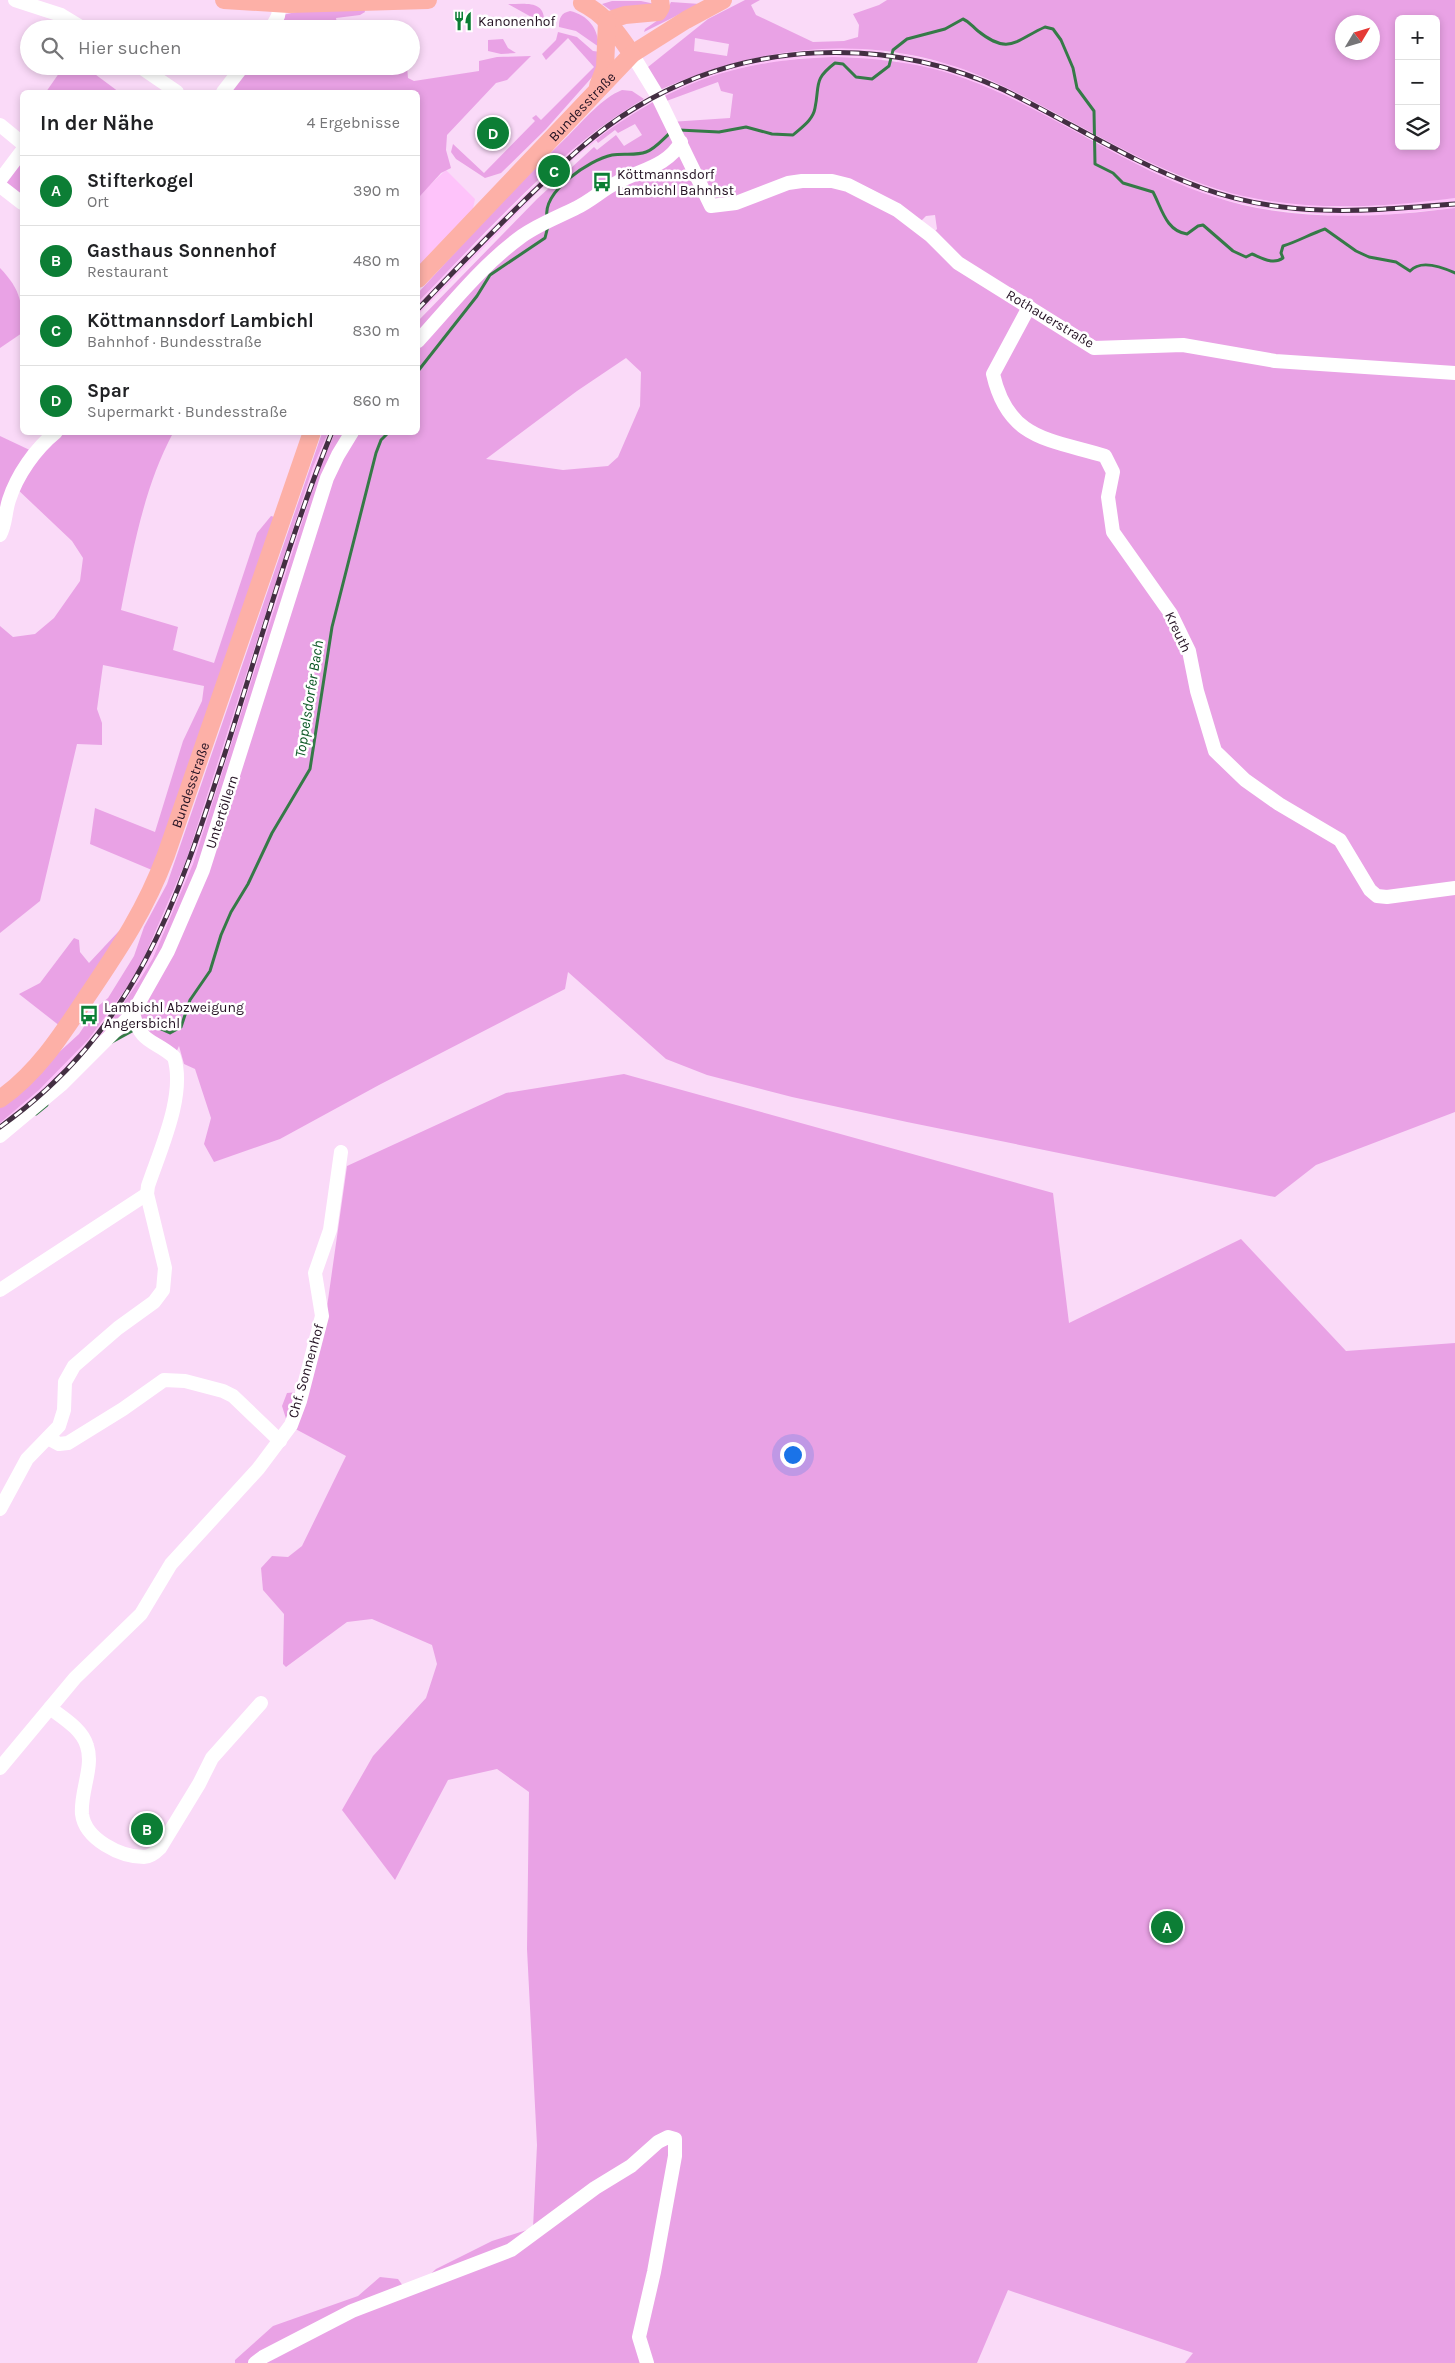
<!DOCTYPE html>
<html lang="de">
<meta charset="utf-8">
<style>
body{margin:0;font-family:Karla,sans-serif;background:#f6f6f6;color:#202124}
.controls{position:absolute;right:15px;top:15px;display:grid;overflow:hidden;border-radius:8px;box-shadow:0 2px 8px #0003}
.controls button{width:45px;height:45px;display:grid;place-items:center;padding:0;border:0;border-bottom:1px solid #e0e0e0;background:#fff;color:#202124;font:25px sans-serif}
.compass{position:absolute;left:1335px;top:15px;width:45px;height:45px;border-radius:50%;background:#fff;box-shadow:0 2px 8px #0003;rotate:52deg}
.you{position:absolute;left:792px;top:1454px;width:18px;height:18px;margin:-12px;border:4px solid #fff;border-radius:50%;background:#1a73e8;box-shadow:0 0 0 8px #1a73e833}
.badge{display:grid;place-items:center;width:32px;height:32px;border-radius:50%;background:#0c7e35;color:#fff;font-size:16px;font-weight:700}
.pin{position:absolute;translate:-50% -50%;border:2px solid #fff;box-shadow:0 1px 5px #0006}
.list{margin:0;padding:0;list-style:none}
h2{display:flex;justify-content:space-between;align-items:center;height:65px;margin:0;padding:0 20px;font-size:21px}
h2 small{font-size:16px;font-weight:400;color:#757577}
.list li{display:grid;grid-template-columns:32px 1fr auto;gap:15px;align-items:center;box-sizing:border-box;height:70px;padding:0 20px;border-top:1px solid #e0e0e0}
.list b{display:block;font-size:19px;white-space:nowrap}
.list p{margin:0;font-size:16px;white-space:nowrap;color:#757577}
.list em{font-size:16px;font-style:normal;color:#757577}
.icon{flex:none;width:28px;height:28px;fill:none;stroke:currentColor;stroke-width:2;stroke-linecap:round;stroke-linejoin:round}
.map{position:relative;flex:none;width:1455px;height:2363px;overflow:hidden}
.search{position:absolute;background:#fff;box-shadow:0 2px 8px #0003;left:20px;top:20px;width:400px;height:55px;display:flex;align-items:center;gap:12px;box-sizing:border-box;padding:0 18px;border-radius:28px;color:#757577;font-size:19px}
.panel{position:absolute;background:#fff;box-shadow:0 2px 8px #0003;left:20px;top:90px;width:400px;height:345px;border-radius:8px}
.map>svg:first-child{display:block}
.built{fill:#fec3fa}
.green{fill:#e9a2e5;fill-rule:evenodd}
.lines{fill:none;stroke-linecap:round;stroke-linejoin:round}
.stream{stroke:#357a47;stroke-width:3}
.minor{stroke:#fff;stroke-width:14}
.major{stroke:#fdb0a7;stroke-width:18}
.rail-casing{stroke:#432f42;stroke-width:5}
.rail{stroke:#fff;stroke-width:3;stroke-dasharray:9;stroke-linecap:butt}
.labels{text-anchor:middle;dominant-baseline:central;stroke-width:5;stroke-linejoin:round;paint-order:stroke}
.poi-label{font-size:14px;fill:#231122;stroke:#fff;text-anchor:start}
.street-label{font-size:14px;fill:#231122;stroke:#fff}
.water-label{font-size:15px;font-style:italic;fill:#0b5724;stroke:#fff}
</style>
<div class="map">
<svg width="1455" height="2363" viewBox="0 0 1455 2363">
<rect width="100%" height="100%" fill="#fadaf8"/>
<g class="built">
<polygon points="850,48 884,51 882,60 851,57 802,58 744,67 689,85 658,98 629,116 578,155 538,192 418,315 418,302 514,205 569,152 625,110 686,78 736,62 785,51"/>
<polygon points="899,53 953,65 977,75 1002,85 1088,131 1084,137 984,86 938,70 897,62"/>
<polygon points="1104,140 1178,176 1219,190 1263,200 1335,207 1375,206 1455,198 1455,208 1385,215 1335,216 1261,208 1216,198 1170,181 1100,147"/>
<polygon points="446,170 475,199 470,223 418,279 418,196"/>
<polygon points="328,433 335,433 319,469 194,864 153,958 139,981 99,1038 0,1136 0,1123 39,1090 88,1040 134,978 146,953 186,861 313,467"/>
</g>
<g class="green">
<path d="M745,0h15l-9,5 5,10 57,27 31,-1 14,-4 1,-12 -6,-11 26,-9 8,-5h568v198c-79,10 -161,15 -238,-9 -76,-24 -142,-68 -212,-102 -114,-57 -237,-47 -350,5l-12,-21 65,-52zM1399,19h37v127h-37zM1342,22h30v30h-30zM695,38l34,6 -2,12 -33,-5z"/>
<polygon points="612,1 641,1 655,4 613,12 602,4"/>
<polygon points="671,2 700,4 644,32 645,29 664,16"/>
<path d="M508,4c19,0 38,-4 36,20z"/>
<polygon points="364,8 365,12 360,15 336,18 338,29 271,29 278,16 305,10"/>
<path d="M570,11c18,4 28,17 29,36l-23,-16 -17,-4c0,-9 2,-14 11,-16z"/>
<polygon points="558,32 577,37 593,51 601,52 594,75 546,129 501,173 485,178 456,159 451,152 453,144 484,173 535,121 532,118 536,115 541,120 594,67 568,38 546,60 542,54 556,40"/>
<polygon points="503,39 508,48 516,53 501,54 488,51 488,40"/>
<polygon points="531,56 507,80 496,83 447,135 446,150 451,168 441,173 420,196 418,196 418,92 223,92 243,66 407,66 408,78 414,81 479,71 479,61 497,57"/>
<path d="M833,57c45,1 91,6 133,22 87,32 161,90 249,118 74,25 164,21 240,11v904l-139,53 -41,32 -368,-75 -115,-25 -85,-22 -41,-16 -98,-87 -3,17 -186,96 -99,54 -66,23 -10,-18 7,-26 -16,-49 -11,-5 -5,-18 -5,11 -39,-35 -36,16 40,-57 14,-23 40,-94 126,-395 16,-36 83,-1v-111l120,-123 56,-51 3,3 19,-15 8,11 18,-11 -7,-11 -17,9 -3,-3 -17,13 -2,-3 6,-5c74,-54 139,-75 231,-78zM718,82l3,9 12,3 -3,24 -60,4 -9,-19zM829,174c41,11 58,23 92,47l5,-5 9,-1 2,14 -6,6 -82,-44 -18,-5h-29l2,-11zM626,358l15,14 -1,34 -22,51 -10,9 -45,4 -77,-11 91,-68z"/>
<polygon points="64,66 84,66 119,92 46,92"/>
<path d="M622,90l10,1 12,8c-84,48 -159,135 -226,203v-9c49,-54 99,-108 151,-158 15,-15 33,-37 53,-45z"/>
<polygon points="22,151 22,203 0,186"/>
<path d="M0,268c21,22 23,36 22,65l-22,15z"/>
<path d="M56,433h117c-29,54 -40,117 -52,177l57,17 -5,23 41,13 43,-130 14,-17 11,3 -123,354 -69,-29 5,-36 60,24 28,-91 19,-40 2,-15 -101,-21 -6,44 5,14v22l-25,-1 -37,157 -40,32v-307l13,11 22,-3 19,-16 26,-37 3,-23 -11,-17 -57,-54 -15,24v-75l36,17z"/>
<polygon points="322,433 328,433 313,467 186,861 146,953 134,978 88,1040 39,1090 0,1123 0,1106 79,1034 97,1007 108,998 134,956 144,927 167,884"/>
<polygon points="141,914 65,1030 19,994 40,983 74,938 79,940 80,952 89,963 118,932"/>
<polygon points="624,1074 1053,1193 1069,1323 1241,1239 1346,1351 1455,1343 1455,2363 1185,2363 1193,2353 1008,2290 977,2363 235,2363 235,2360 273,2326 358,2296 380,2277 398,2279 409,2294 436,2269 492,2241 533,2228 537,2145 527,1949 529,1792 497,1769 448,1780 395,1880 342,1810 373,1756 426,1698 437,1664 432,1645 372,1619 347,1622 286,1667 283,1664 284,1614 263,1590 261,1568 272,1556 288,1557 302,1546 346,1456 288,1425 282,1406 287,1393 299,1392 324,1328 347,1166 506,1093"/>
</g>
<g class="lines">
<g class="stream">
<path d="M679,130l40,2 27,-5 26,7 21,1c9,-8 20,-15 22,-27 5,-24 -2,-28 20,-45l8,1 13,13 16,2 17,-13 4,-16 14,-11 38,-10 18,-10c7,3 9,7 15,12 31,25 38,9 67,-4l8,2 8,11 12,28 4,20 17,23 1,53 18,9 10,10 30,9c9,17 13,39 34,42l11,-8 5,-1 30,26 13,6 6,-3c10,4 21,11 31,4l-2,-5 2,-7c16,-5 27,-12 42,-17l31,22 13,6 27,5 14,9c11,-12 32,-4 45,2"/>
<path d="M547,217c-4,-26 42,-57 65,-62 11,-2 24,1 34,-3 9,-3 17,-13 24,-19"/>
<polyline points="418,371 477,296 490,275 545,238 548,226"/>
<polyline points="145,1027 152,1025 170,1033 181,1027 190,1000 210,971 221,935 231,912 248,884 272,833 310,769 332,627 376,453 381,440 389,432"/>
<polyline points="112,1042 134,1030"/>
<polyline points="36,1114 47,1105"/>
</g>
<g class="minor">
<polyline points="15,0 61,15 84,29"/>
<polyline points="271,29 278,16 280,4"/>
<polyline points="632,54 657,95 711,206 736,203 788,183 802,181 832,181 848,185 897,210 931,236 958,263 1094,348 1183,345 1275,361 1455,373"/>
<polyline points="139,66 177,92"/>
<polyline points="223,92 243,66"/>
<polyline points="0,125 22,143"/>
<polyline points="0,180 22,151"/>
<polyline points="0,186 22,203"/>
<path d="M1029,307l-36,67c15,66 56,65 112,82l8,16 -5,25 5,35 58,82 18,37 8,40 18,60 30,29 34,24 61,36 30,50 7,6 10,1 68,-9"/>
<path d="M418,341c33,-36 64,-76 104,-105 17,-12 36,-19 54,-28 15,-7 27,-19 42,-26 22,-12 50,-16 63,-40"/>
<path d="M0,535c6,-11 5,-23 9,-35 8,-25 26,-51 47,-68"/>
<polyline points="0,1136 61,1085 133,1013 168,951 203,870 327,478 338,455 352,432"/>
<polyline points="0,1290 147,1194"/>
<polyline points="48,1438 59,1444 68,1443 123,1409 164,1380 185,1381 223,1391 233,1396 280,1441"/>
<path d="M0,1509l27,-50 32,-33 5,-16 1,-28 9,-16 44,-38 36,-26 9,-12 2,-22 -18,-74 1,-8c12,-36 38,-91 26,-129 -20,-18 -33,-12 -41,-44"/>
<path d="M50,1708c13,10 32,21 37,38 7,21 -7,46 -5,68 3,25 38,43 62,43 6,0 12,-5 16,-9l39,-64 13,-26 49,-55"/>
<polyline points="0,1768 75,1678 141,1614 171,1564 258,1469 291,1425 300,1401 322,1316 315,1273 330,1230 341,1152"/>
<polyline points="255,2363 263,2357 352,2311 511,2250 595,2188 631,2166 658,2142 668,2137 675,2139 675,2156 654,2272 639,2337 647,2363"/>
</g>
<g class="major">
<polyline points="224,0 289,4 428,0"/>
<path d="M582,3c23,11 36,31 50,51"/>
<polyline points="607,21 625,15 658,12 661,7 660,0"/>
<polyline points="598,86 605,68 607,21"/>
<path id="s1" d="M418,279l214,-225 54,-34 37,-20"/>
<path id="s2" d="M0,1099c37,-26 61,-63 86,-101 33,-49 59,-87 80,-143l146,-423"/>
</g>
<defs>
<g id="rail">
<path d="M418,309c35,-37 70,-73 106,-108 35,-34 69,-68 111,-93 111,-68 252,-73 369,-18 66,32 128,73 198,98 85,31 165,23 253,16"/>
<path d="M0,1127c137,-98 177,-225 226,-377 34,-106 64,-215 106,-318"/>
</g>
</defs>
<use href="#rail" class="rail-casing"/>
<use href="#rail" class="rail"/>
</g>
<defs>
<symbol id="restaurant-bare" viewBox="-9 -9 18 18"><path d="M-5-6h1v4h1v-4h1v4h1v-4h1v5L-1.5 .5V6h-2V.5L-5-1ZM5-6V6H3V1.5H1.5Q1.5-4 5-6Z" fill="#0c7e35" stroke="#fff" stroke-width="2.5" paint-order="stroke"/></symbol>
<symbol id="bus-bare" viewBox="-9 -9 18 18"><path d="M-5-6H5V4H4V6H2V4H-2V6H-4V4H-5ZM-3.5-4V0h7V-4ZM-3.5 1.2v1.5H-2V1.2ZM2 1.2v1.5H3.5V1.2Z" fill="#0c7e35" stroke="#fff" stroke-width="2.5" paint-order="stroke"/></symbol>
</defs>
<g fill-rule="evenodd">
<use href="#restaurant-bare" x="449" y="7" width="28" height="28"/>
<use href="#bus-bare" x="588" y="168" width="28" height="28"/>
<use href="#bus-bare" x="75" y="1001" width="28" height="28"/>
</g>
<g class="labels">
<g class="poi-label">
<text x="478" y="21">Kanonenhof</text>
<text x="617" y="174">Köttmannsdorf<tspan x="617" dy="16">Lambichl Bahnhst</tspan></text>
<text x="104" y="1007">Lambichl Abzweigung<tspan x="104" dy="16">Angersbichl</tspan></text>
</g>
<g class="street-label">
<text stroke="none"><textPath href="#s1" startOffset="238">Bundesstraße</textPath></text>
<text transform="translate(1050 319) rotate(31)">Rothauerstraße</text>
<text transform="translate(1178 632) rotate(65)">Kreuth</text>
<text stroke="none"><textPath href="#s2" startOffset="372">Bundesstraße</textPath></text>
<text transform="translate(222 812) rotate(-72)">Untertöllern</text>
<text transform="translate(306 1371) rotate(-74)">Chf. Sonnenhof</text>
</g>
<g class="water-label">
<text transform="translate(309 699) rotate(-81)">Toppelsdorfer Bach</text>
</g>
</g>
</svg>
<div class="controls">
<button>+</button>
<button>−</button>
<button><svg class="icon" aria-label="layers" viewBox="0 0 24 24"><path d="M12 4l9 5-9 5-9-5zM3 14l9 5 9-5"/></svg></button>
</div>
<svg class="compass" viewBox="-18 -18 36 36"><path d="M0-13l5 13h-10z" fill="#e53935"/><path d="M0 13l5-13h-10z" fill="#757577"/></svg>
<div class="you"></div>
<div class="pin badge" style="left:1167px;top:1927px">A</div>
<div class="pin badge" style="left:147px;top:1829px">B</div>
<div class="pin badge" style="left:554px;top:171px">C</div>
<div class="pin badge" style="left:493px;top:133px">D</div>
<div class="search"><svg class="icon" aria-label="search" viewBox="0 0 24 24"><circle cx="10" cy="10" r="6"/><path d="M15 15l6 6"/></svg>Hier suchen</div>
<section class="panel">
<h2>In der Nähe<small>4 Ergebnisse</small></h2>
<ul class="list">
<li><span class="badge">A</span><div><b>Stifterkogel</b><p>Ort</p></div><em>390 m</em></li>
<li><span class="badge">B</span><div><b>Gasthaus Sonnenhof</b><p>Restaurant</p></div><em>480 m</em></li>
<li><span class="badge">C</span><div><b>Köttmannsdorf Lambichl</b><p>Bahnhof · Bundesstraße</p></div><em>830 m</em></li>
<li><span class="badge">D</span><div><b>Spar</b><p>Supermarkt · Bundesstraße</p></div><em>860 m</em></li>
</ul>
</section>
</div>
